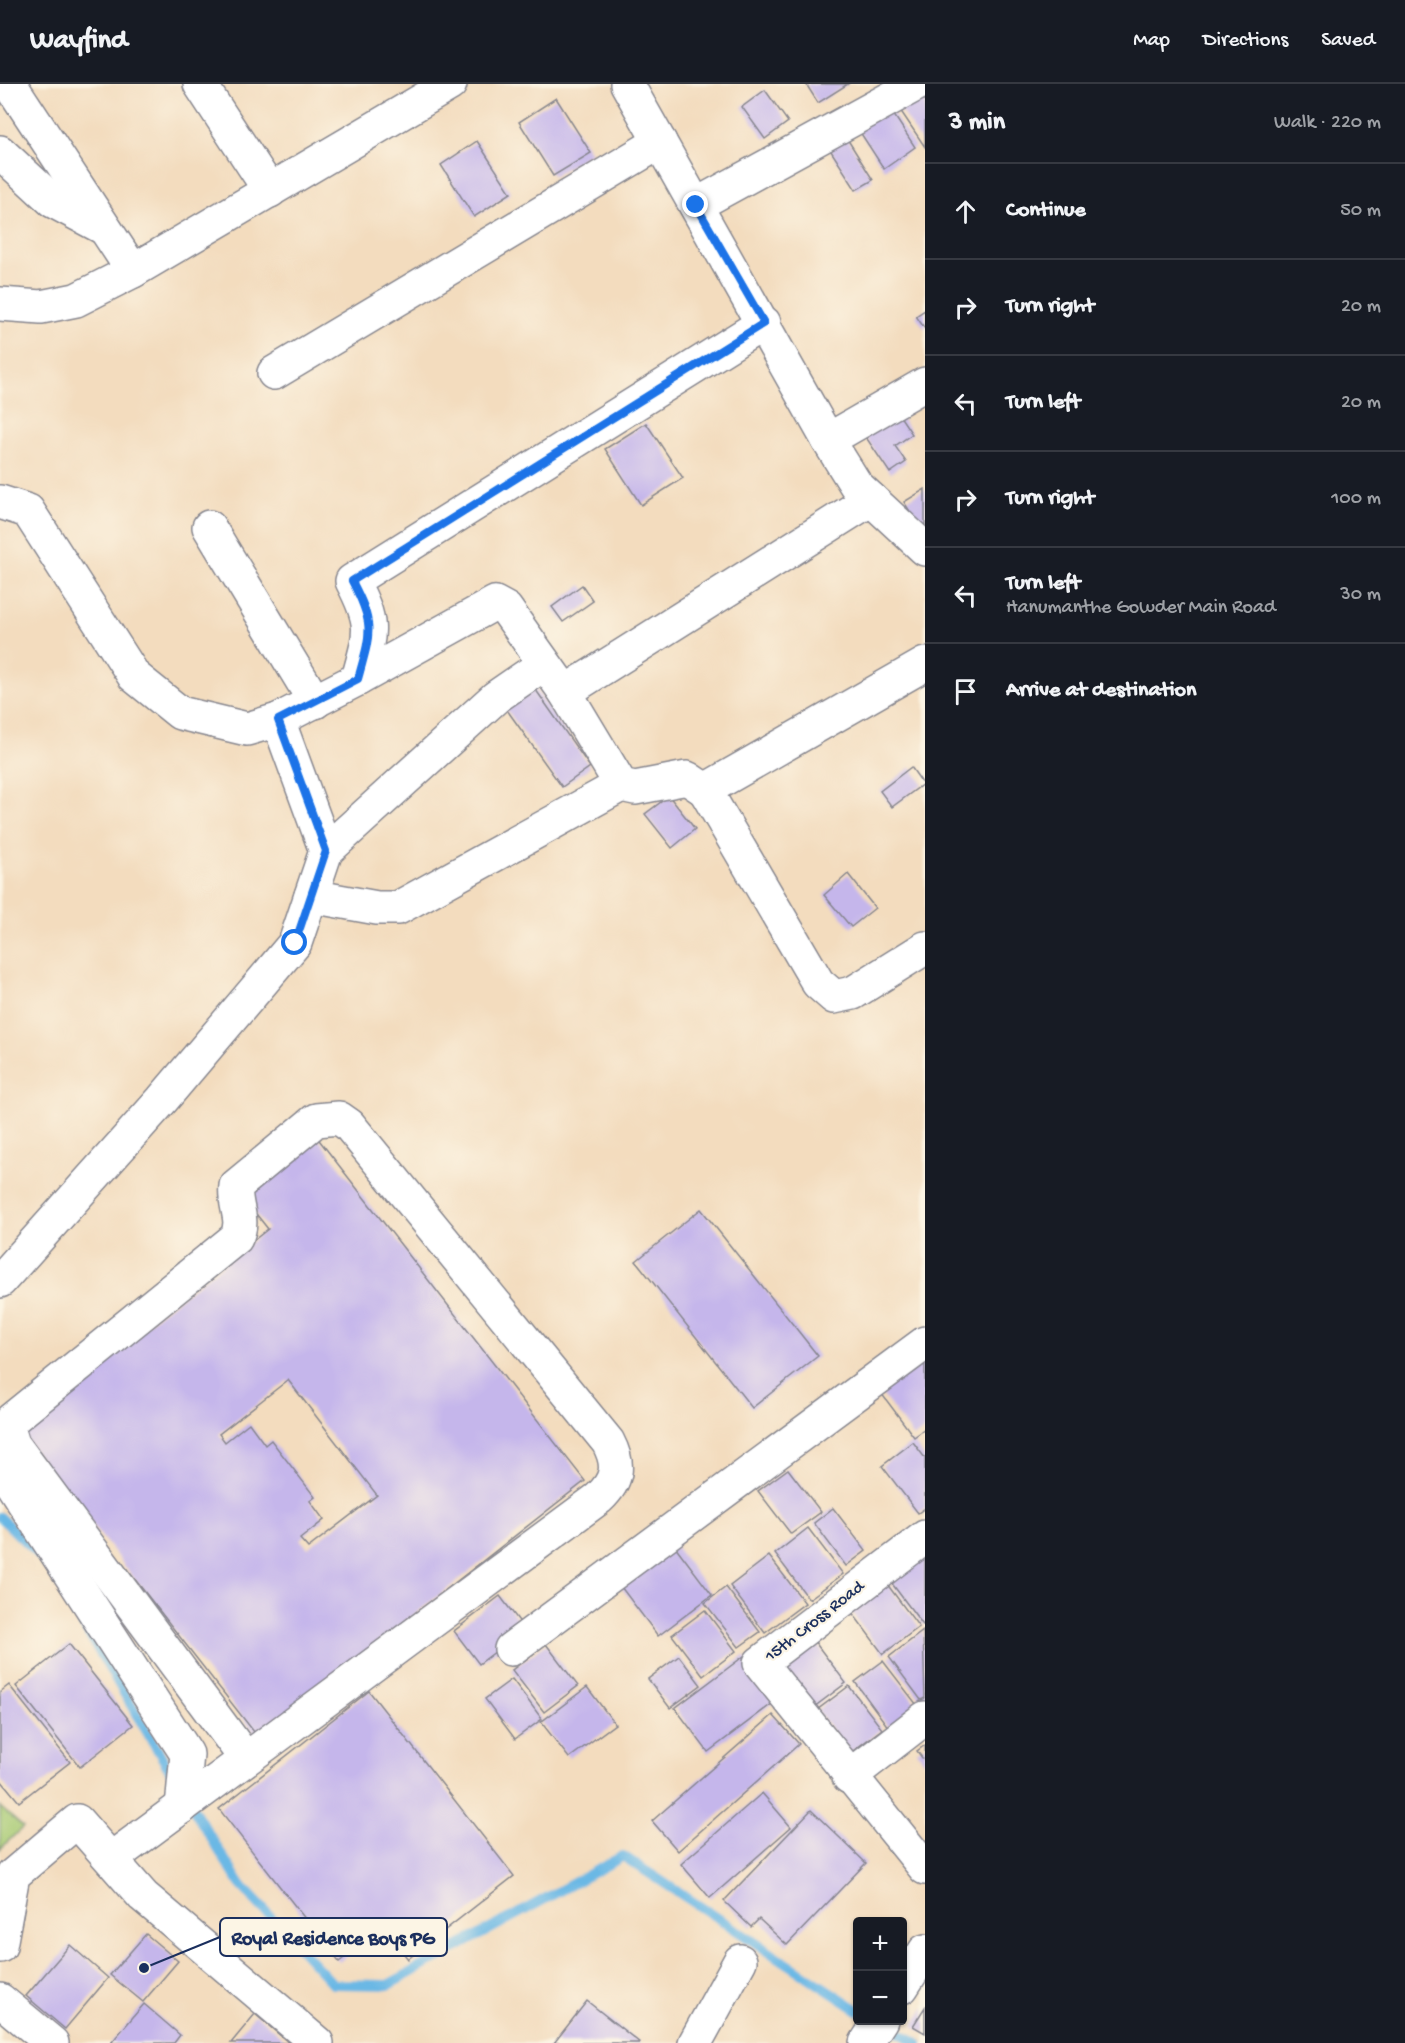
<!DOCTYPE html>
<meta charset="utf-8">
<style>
body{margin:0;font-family:"Gochi Hand",sans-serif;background:#20242c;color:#f1f3f6}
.controls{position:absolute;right:18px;bottom:18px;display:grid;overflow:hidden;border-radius:6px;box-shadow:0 2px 4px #0004}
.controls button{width:54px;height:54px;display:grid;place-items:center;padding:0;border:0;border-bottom:2px solid #363941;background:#171b24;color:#f1f3f6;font:30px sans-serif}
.stop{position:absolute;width:18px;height:18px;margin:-14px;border:4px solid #1a73e8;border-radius:50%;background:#fff}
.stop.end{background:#1a73e8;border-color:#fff;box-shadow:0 2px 6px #0008}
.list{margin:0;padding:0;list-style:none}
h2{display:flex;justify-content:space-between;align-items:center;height:78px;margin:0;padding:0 24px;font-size:26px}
h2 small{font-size:20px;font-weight:400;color:#9ea1a6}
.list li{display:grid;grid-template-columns:39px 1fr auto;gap:18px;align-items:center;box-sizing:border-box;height:96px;padding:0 24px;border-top:2px solid #363941}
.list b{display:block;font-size:22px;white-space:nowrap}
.list p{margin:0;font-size:20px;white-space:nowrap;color:#9ea1a6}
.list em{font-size:20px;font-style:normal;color:#9ea1a6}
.icon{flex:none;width:33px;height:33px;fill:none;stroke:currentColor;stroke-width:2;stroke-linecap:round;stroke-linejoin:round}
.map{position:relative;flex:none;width:925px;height:1959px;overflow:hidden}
header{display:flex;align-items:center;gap:36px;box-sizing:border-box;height:84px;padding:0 30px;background:#171b24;border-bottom:2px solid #363941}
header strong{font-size:28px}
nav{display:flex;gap:33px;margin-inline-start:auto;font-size:21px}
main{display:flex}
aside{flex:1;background:#171b24}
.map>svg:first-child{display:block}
.green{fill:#a9cb74;stroke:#627d69;stroke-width:1.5}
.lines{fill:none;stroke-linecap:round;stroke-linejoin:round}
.stream{stroke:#6bb8e5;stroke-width:10}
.building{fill:#c5b6eb;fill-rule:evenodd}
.minor-casing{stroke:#87868e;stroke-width:36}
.minor{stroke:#fff;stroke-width:33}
.route{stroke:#1a73e8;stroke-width:8}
.labels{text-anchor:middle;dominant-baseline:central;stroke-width:4.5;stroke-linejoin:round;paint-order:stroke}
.street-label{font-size:18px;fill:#1b2f5e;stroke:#fcf5e5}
.leader{fill:none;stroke:#1b2f5e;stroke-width:2}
.callout-dot{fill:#1b2f5e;stroke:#fcf5e5;stroke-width:2}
.callout{fill:#fcf5e5;stroke:#1b2f5e;stroke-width:2}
.callout-label{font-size:20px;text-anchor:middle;font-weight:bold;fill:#1b2f5e}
</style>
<header>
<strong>Wayfind</strong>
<nav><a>Map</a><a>Directions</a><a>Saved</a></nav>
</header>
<main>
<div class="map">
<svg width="925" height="1959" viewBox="0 0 925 1959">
<rect width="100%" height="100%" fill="#fcf5e5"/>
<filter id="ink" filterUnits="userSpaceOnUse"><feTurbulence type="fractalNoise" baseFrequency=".0167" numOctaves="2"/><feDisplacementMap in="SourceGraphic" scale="12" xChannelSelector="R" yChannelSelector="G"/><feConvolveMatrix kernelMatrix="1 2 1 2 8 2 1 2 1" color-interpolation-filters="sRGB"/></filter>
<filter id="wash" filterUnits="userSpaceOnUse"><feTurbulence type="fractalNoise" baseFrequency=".008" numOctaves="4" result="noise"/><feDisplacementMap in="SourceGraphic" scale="24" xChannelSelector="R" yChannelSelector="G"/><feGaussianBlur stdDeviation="1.35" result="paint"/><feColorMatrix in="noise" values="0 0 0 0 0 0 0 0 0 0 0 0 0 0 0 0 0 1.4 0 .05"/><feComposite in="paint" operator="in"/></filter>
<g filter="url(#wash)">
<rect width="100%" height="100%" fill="#f3dcbe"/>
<polygon class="green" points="0,1723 23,1743 0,1765"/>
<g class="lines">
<g class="stream">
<polyline points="0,1433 46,1478"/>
<polyline points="83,1540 176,1697"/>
<polyline points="190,1720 240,1800 333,1900 388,1901 623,1772 858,1926"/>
<polyline points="882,1939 918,1959"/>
</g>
</g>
<g id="blocks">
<g class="building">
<polygon points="806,0 848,0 818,19"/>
<polygon points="918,5 925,16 925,63 896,20"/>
<polygon points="765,6 788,38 765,55 742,23"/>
<polygon points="556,14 591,69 553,92 519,38"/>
<polygon points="890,25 915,63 884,85 858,45"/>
<polygon points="846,53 873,96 856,106 829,64"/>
<polygon points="477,57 511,109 474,133 441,81"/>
<polygon points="925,226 925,245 916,232"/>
<polygon points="896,326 912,350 895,362 906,378 890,389 863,349"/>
<polygon points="646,339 683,394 641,421 605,365"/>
<polygon points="925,405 925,451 904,418"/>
<polygon points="582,501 593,517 563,538 552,523"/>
<polygon points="531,599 590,683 562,703 502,619"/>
<polygon points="911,683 923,700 892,723 880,707"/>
<polygon points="669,712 695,745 672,764 645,730"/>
<polygon points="848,790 875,824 851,843 824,811"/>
<path d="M316,1052l269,345 -327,256 -242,-310 252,-198 -27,-34zM288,1296l89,115 -69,53 -8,-9 24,-19 -14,-19 5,-4 -44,-57 -6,5 -16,-22 -24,19 -6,-8z"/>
<polygon points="701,1125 818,1272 752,1324 636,1177"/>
<polygon points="925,1270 925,1345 914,1353 878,1305"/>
<polygon points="913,1358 925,1374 925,1424 918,1429 882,1382"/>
<polygon points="788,1385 821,1428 791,1450 758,1407"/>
<polygon points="833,1424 866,1467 846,1482 814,1439"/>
<polygon points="808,1444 843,1490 809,1515 775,1470"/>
<polygon points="675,1462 712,1511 658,1552 621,1503"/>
<polygon points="769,1472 805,1519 765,1549 730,1502"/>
<polygon points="925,1472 925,1539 923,1541 887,1493"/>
<polygon points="884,1496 919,1543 883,1570 848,1523"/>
<polygon points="726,1503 760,1548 739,1563 705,1519"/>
<polygon points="500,1512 525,1545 479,1580 454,1547"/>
<polygon points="705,1526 736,1567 703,1592 672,1551"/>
<polygon points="923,1547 925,1614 921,1616 889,1573"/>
<polygon points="811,1553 846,1599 810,1626 775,1580"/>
<polygon points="69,1560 133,1641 80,1683 16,1602"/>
<polygon points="546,1560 578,1602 544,1628 512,1586"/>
<polygon points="679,1572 701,1601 670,1624 648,1595"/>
<polygon points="744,1572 777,1616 708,1668 675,1624"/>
<polygon points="883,1577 917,1621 888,1643 855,1598"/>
<polygon points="512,1595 542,1635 515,1655 485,1615"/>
<polygon points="9,1601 70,1678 19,1718 0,1695 0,1608"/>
<polygon points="849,1602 882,1645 850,1669 817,1626"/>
<polygon points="587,1603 615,1640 569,1674 541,1638"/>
<polygon points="369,1607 514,1792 408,1875 383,1843 339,1878 219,1725"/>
<polygon points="773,1631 799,1660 678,1767 652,1737"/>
<polygon points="925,1661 925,1678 917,1667"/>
<polygon points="762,1709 791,1743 710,1814 681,1780"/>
<polygon points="811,1726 866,1779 787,1861 759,1835 751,1843 724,1817"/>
<polygon points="146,1850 178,1877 143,1918 110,1891"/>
<polygon points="70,1861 108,1894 65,1945 26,1912"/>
<polygon points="587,1917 640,1959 554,1959"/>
<polygon points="144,1920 180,1951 174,1959 111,1959"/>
<polygon points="925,1923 925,1949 913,1942"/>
<polygon points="255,1930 289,1959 231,1959"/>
</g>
</g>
</g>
<g filter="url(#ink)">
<use href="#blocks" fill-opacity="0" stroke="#87868e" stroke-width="1.5"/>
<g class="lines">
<defs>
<g id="minor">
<polyline points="10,0 133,187"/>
<polyline points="200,0 270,107"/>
<polyline points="627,0 828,356 856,401 925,465"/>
<polyline points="0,68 53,117 102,143"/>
<polyline points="696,121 917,0"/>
<polyline points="0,220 41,223 76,216 133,187 450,0"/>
<polyline points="274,289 660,58"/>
<polyline points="828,356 925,300"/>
<path d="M0,418l28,9 106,165 46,37 67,16 31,-9 80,-41c13,-47 17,-54 -6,-98l412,-258"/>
<polyline points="209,443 315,618"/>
<polyline points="925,580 705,706 818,899 834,913 853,909 925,864"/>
<polyline points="358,595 495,519 506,525 565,608 871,415"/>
<polyline points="565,608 621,701 635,704 687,694 705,706"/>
<polyline points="326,767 496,613 544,580"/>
<polyline points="311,812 377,824 398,824 621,701"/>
<polyline points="0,1197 162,1016 295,859 326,767 278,636"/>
<polyline points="0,1382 187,1670 182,1723"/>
<polyline points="925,1453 760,1579 925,1784"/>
<polyline points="511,1565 925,1259"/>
<polyline points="849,1693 925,1634"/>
<path d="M111,1775l488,-361c19,-18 21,-33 9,-56l-259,-317 -10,-7 -23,2 -80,66c-3,20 10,33 0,52l-225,182 -3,8 5,16 233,315"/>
<polyline points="0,1862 13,1791 77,1737 143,1812 317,1959"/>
<polyline points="902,1903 925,1867"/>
<polyline points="0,1916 52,1959"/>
<polyline points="695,1959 740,1877"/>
<polyline points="866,1959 881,1936"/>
</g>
</defs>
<use href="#minor" class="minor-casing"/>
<use href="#minor" class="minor"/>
</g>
</g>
<g class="lines" filter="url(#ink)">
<path class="route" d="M295,859l31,-92 -48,-131 80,-41c13,-47 17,-54 -6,-98l412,-258 -68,-118"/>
</g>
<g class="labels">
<g class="street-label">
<text transform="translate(815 1538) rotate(-38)">15th Cross Road</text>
</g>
</g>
<path class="leader" d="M144 1884L220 1853"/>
<circle class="callout-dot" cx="144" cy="1884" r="6"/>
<rect class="callout" x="220" y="1834" width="227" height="38" rx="6"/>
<g class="callout-label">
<text x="333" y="1860">Royal Residence Boys PG</text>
</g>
</svg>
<div class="controls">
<button>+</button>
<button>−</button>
</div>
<div class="stop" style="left:295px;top:859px"></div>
<div class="stop end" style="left:696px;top:121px"></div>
</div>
<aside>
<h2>3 min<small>Walk · 220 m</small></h2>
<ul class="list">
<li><svg class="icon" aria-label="ahead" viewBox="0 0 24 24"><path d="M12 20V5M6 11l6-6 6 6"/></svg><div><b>Continue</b></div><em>50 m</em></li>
<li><svg class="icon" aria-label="right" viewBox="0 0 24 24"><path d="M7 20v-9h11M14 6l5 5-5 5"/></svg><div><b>Turn right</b></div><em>20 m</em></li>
<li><svg class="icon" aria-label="left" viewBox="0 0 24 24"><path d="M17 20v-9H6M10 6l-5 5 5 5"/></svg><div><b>Turn left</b></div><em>20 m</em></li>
<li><svg class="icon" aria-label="right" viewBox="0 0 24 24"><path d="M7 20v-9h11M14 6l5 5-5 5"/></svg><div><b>Turn right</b></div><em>100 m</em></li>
<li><svg class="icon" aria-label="left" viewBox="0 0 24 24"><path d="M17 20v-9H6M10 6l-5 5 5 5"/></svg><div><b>Turn left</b><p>Hanumanthe Gowder Main Road</p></div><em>30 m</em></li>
<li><svg class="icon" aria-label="arrive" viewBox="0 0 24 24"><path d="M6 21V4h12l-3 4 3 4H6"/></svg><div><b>Arrive at destination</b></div></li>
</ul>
</aside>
</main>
